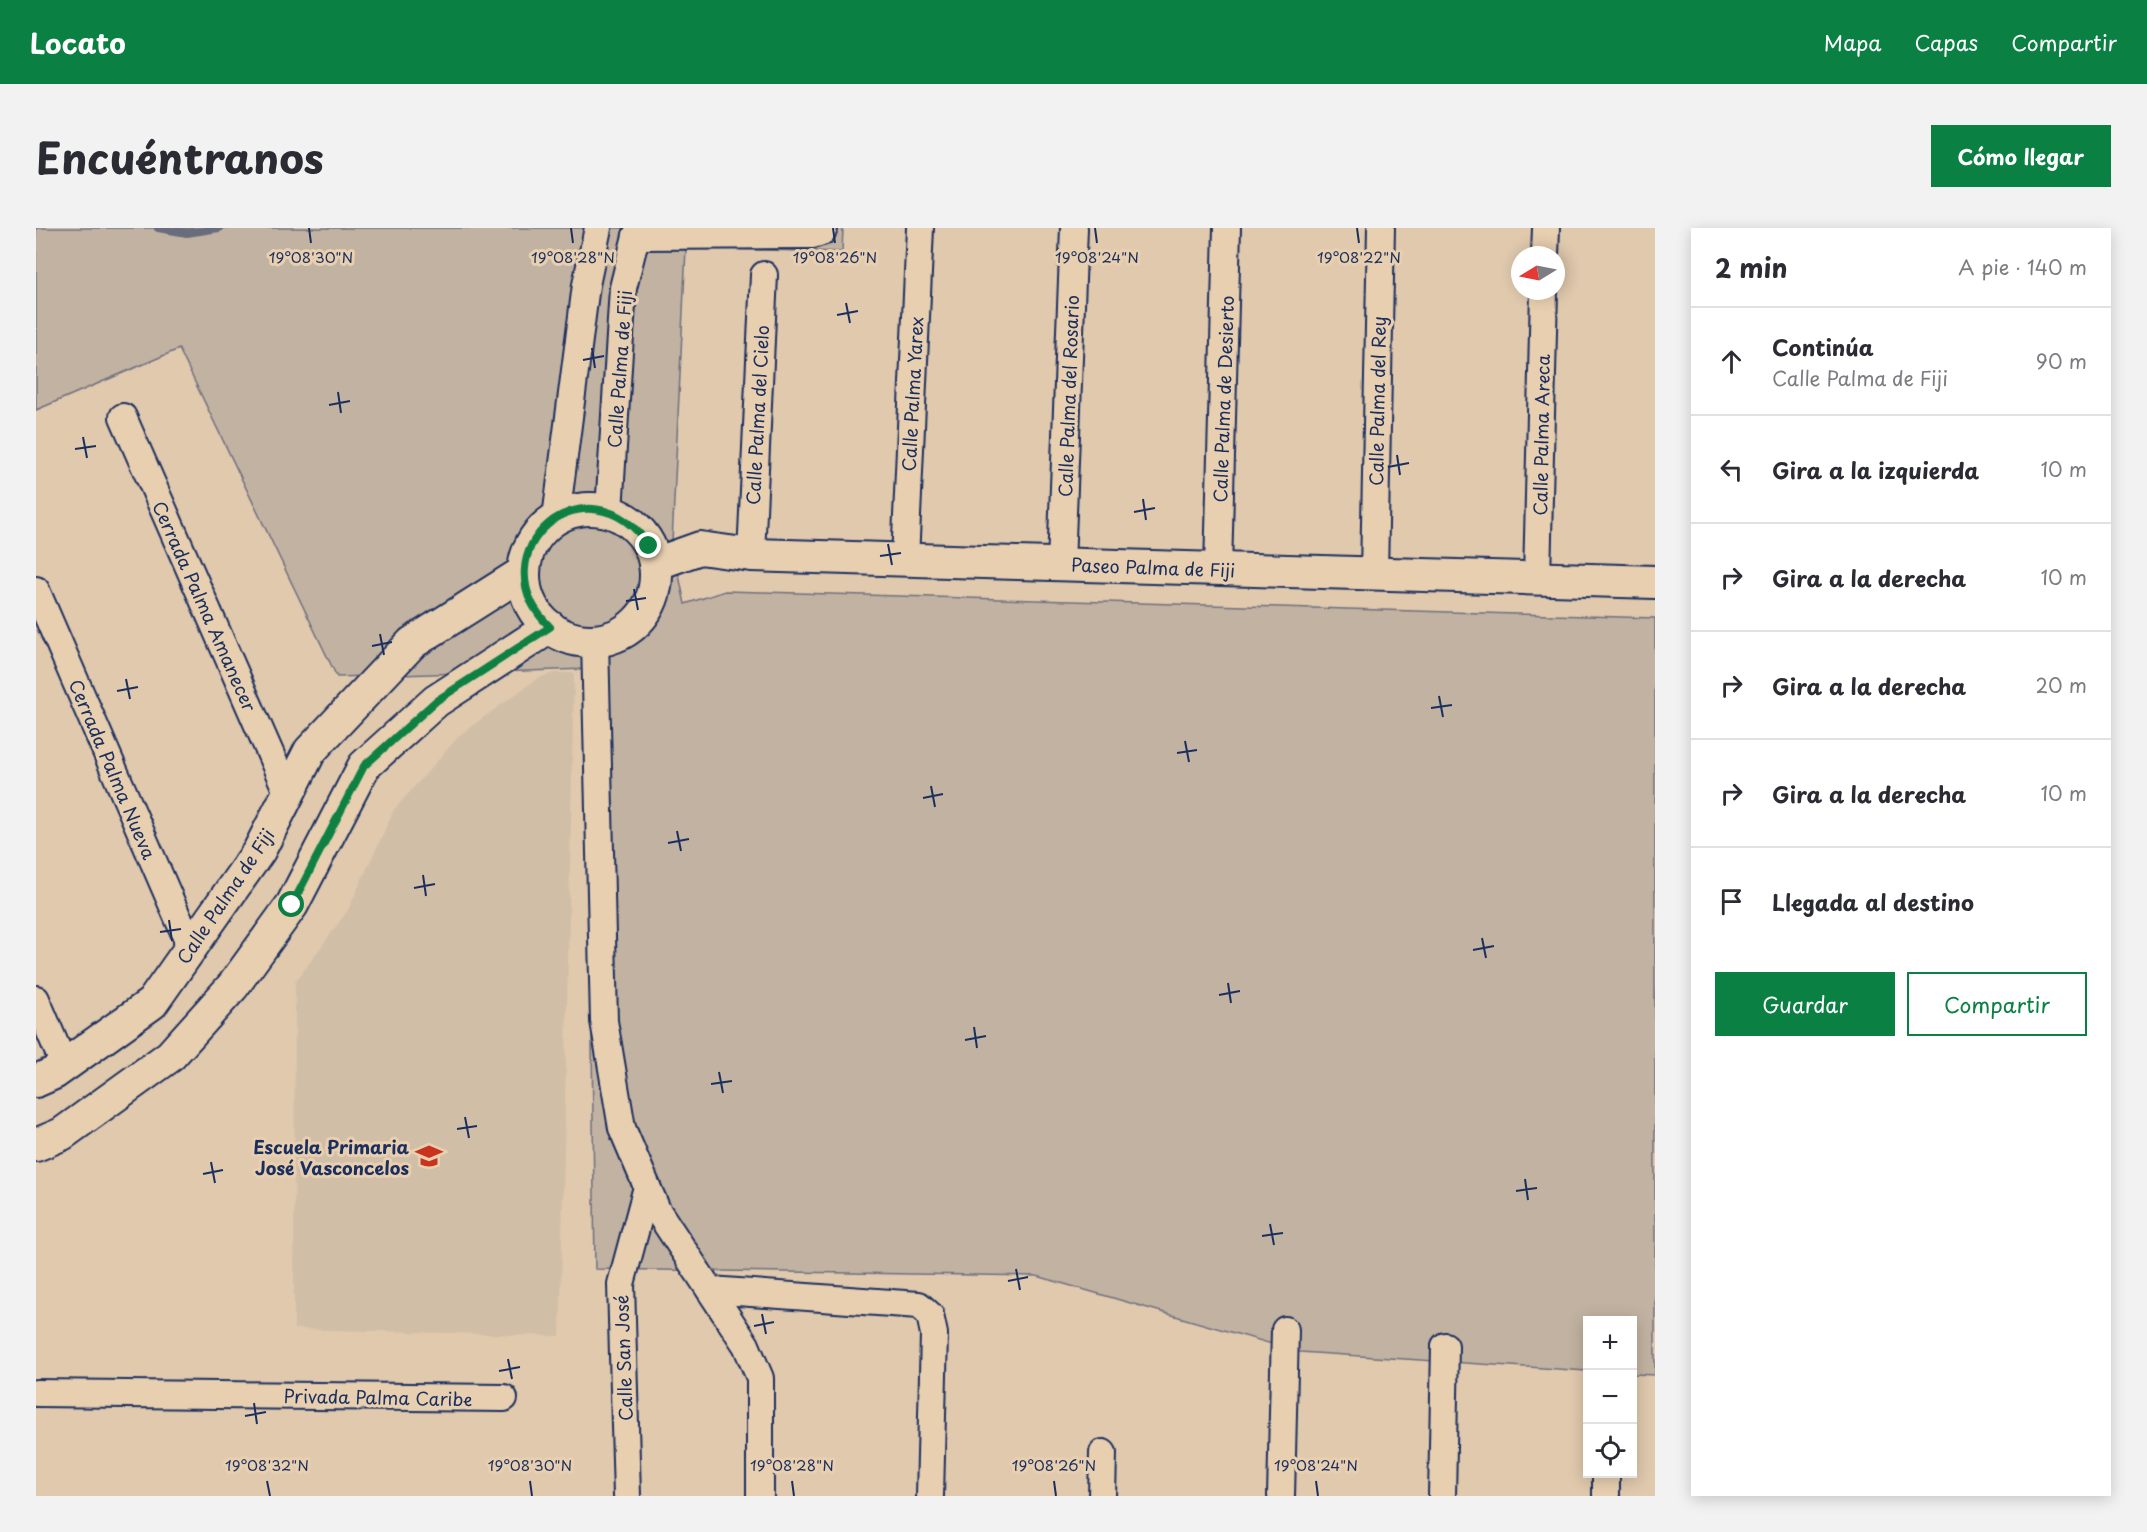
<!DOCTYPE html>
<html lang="es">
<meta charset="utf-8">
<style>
body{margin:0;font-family:"Playpen Sans",sans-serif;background:#f2f2f3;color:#2b2b33}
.controls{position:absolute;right:18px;bottom:18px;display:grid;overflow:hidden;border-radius:0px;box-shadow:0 3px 15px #0003}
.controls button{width:54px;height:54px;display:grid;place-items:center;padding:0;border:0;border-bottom:2px solid #e1e1e2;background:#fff;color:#2b2b33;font:30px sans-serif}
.compass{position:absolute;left:1475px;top:18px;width:54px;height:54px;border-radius:50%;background:#fff;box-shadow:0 3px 15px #0003;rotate:260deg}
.stop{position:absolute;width:18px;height:18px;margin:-14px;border:4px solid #0b8043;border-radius:50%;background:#fff}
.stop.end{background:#0b8043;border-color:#fff;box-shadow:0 2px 6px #0008}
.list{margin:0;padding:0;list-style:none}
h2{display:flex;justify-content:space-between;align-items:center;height:78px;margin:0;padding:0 24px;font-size:26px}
h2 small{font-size:20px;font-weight:400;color:#7c7c81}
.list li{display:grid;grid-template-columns:39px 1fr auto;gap:18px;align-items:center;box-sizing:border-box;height:108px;padding:0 24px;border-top:2px solid #e1e1e2}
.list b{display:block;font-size:22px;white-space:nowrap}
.list p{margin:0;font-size:20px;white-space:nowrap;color:#7c7c81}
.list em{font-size:20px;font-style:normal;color:#7c7c81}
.actions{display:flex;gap:12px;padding:18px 24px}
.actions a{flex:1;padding:14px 0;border:2px solid #0b8043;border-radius:0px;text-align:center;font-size:21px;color:#0b8043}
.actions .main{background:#0b8043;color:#fff}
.icon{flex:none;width:33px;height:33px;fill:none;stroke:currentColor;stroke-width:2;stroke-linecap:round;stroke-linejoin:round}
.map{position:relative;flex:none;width:1619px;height:1268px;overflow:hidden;border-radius:0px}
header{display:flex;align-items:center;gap:36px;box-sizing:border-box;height:84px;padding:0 30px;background:#0b8043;color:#fff}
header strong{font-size:28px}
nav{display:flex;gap:33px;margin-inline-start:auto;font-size:21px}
.intro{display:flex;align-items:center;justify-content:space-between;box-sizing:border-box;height:144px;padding:0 36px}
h1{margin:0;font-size:42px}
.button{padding:15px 27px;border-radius:0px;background:#0b8043;color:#fff;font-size:21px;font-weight:700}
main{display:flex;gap:36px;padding:0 36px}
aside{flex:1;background:#fff;border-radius:0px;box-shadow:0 3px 15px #0003}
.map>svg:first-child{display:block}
.built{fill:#d1bea7}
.green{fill:#c2b2a1;stroke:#6e7080;stroke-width:1.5}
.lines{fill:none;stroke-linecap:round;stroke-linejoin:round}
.stream{stroke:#686c7d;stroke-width:8}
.minor-casing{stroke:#1b2f5e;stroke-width:30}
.tertiary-casing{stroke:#1b2f5e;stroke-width:36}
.minor{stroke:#e8cfb0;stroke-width:26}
.tertiary{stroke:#e8cfb0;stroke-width:32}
.route{stroke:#0b8043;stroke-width:8}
.ticks{fill:none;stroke:#1b2f5e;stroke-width:2}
.labels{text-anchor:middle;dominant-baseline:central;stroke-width:6;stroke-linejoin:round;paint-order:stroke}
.street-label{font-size:18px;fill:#1b2f5e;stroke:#e8cfb0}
.poi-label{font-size:18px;font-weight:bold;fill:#1b2f5e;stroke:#e8cfb0;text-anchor:end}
.ticks-label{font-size:15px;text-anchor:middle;fill:#1b2f5e;stroke:#e8cfb0;stroke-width:6;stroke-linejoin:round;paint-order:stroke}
</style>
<header>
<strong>Locato</strong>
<nav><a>Mapa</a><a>Capas</a><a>Compartir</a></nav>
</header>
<div class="intro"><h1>Encuéntranos</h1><a class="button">Cómo llegar</a></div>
<main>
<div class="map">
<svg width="1619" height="1268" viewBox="0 0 1619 1268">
<rect width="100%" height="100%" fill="#e0c9ad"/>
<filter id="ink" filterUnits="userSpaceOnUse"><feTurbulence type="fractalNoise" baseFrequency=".0167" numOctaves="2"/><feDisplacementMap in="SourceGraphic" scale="12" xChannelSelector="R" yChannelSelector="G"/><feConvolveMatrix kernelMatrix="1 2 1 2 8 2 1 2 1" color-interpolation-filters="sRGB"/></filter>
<g filter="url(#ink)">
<polygon class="built" points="518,445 538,445 524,1108 258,1101 259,755 312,682 358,582 425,506 502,450"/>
<polygon class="green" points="0,0 807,0 806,24 650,20 636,314 649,376 689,363 1619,390 1619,1147 1597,1146 1596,1092 1552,1092 1551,1143 1264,1124 1001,1048 559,1041 551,441 301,449 143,121 0,182"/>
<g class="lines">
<polyline class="stream" points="122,0 151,5 183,0"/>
<defs>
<g id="minor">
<polyline points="600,8 776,7 786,4 788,0"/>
<polyline points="1509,27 1510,0"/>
<polyline points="87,189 252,566"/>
<polyline points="573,283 587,60 600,8 604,0"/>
<polyline points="520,290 550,57 562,0"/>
<polyline points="715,327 728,47"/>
<polyline points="869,332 884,0"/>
<polyline points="1025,337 1038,0"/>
<polyline points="1182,341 1191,0"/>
<polyline points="1338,345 1345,0"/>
<polyline points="1501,350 1508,63"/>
<polyline points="0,362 155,720"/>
<polyline points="559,412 568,793 586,900 621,982 710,1117 724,1150 724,1268"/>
<polyline points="0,771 28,837"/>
<polyline points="674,1062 883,1077 894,1087 898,1106 894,1268"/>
<polyline points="0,1165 468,1170"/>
<polyline points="591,1268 585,1056 611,959"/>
<polyline points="1066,1268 1067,1225"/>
<polyline points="1245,1268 1249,1102"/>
<polyline points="1406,1268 1409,1118"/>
<polyline points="1570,1268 1570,1246"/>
</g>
<g id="tertiary">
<circle cx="554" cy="347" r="66"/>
<polyline points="619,336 664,320 715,327 1619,354"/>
<polyline points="0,853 18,845 116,775 223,623 274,523 376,415 488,344"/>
<polyline points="0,917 26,906 134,828 197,758 256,677 328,538 400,473 514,399"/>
</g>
</defs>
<use href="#minor" class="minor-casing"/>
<use href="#tertiary" class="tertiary-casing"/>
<use href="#minor" class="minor"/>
<use href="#tertiary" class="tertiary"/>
</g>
</g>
<g class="lines" filter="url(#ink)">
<path class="route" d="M256,677l72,-139 72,-65 114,-74c-76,-74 38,-173 99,-81"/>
</g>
<path class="ticks" d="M273,0l2,15M535,0l2,15M797,0l2,15M1059,0l2,15M1321,0l2,15M810,75l4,20M801,87l21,-4M556,120l3,20M547,132l21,-4M302,164l3,21M293,177l21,-4M47,209l4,21M39,221l21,-3M1361,227l3,20M1352,239l21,-4M1107,271l3,21M1098,284l21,-4M852,316l4,21M844,328l21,-3M598,361l4,21M590,373l20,-3M344,406l4,21M336,418l20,-4M90,451l4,20M81,463l21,-4M1403,468l4,21M1395,480l21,-3M1149,513l4,21M1141,525l20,-3M895,558l4,21M887,570l20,-4M641,603l4,20M632,615l21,-4M387,647l3,21M378,660l21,-4M133,692l3,21M124,704l21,-3M1446,710l4,20M1437,722l21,-4M1192,755l3,20M1183,767l21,-4M938,799l3,21M929,812l21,-4M683,844l4,21M675,856l21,-3M429,889l4,21M421,901l20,-3M175,934l4,21M167,946l20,-4M1489,951l3,21M1480,963l21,-3M1234,996l4,21M1226,1008l21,-3M980,1041l4,21M972,1053l20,-4M726,1086l4,20M718,1098l20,-4M472,1131l4,20M463,1143l21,-4M218,1175l3,21M209,1188l21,-4M231,1253l3,15M494,1253l2,15M756,1253l2,15M1018,1253l2,15M1280,1253l2,15"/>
<defs>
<symbol id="school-bare" viewBox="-9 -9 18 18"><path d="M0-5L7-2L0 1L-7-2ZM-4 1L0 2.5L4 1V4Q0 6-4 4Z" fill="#c8321e" stroke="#e8cfb0" stroke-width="2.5" paint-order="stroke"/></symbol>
</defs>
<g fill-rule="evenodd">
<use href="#school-bare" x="374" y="909" width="38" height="38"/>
</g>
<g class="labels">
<g class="street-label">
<text transform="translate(583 141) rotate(-86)">Calle Palma de Fiji</text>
<text transform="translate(876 166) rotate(-87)">Calle Palma Yarex</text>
<text transform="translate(1032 168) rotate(-88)">Calle Palma del Rosario</text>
<text transform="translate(1187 171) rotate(-88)">Calle Palma de Desierto</text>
<text transform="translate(1341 173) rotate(-89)">Calle Palma del Rey</text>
<text transform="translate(721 187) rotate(-87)">Calle Palma del Cielo</text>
<text transform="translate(1505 207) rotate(-89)">Calle Palma Areca</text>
<text transform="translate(1117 339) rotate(2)">Paseo Palma de Fiji</text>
<text transform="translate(169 378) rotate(66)">Cerrada Palma Amanecer</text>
<text transform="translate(77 541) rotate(67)">Cerrada Palma Nueva</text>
<text transform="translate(189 668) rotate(-56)">Calle Palma de Fiji</text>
<text transform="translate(587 1130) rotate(-92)">Calle San José</text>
<text transform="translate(342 1169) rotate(1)">Privada Palma Caribe</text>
</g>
<g class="poi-label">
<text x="373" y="918">Escuela Primaria<tspan x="373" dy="21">José Vasconcelos</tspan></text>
</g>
</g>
<g class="ticks-label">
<text x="275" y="35">19°08'30"N</text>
<text x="537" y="35">19°08'28"N</text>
<text x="799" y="35">19°08'26"N</text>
<text x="1061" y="35">19°08'24"N</text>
<text x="1323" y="35">19°08'22"N</text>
<text x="231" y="1243">19°08'32"N</text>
<text x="494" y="1243">19°08'30"N</text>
<text x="756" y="1243">19°08'28"N</text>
<text x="1018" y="1243">19°08'26"N</text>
<text x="1280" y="1243">19°08'24"N</text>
</g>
</svg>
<div class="controls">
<button>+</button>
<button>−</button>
<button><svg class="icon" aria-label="locate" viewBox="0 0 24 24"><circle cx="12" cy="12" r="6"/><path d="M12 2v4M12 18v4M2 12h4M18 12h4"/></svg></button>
</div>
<svg class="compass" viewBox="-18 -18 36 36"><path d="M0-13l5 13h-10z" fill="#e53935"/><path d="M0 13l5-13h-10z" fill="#7c7c81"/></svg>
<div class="stop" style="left:256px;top:677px"></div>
<div class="stop end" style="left:613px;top:318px"></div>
</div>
<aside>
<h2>2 min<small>A pie · 140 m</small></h2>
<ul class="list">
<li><svg class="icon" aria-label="ahead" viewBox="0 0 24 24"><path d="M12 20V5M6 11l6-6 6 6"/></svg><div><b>Continúa</b><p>Calle Palma de Fiji</p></div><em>90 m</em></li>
<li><svg class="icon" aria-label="left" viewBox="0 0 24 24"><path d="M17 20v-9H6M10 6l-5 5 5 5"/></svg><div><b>Gira a la izquierda</b></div><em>10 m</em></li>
<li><svg class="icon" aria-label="right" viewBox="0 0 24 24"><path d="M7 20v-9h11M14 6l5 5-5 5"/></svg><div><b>Gira a la derecha</b></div><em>10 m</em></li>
<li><svg class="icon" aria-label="right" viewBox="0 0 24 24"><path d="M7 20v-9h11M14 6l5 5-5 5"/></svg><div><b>Gira a la derecha</b></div><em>20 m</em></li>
<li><svg class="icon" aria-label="right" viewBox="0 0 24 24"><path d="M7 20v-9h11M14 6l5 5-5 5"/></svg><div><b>Gira a la derecha</b></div><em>10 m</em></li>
<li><svg class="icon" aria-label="arrive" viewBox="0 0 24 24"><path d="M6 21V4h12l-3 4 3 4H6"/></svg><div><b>Llegada al destino</b></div></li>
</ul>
<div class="actions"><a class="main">Guardar</a><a>Compartir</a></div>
</aside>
</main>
